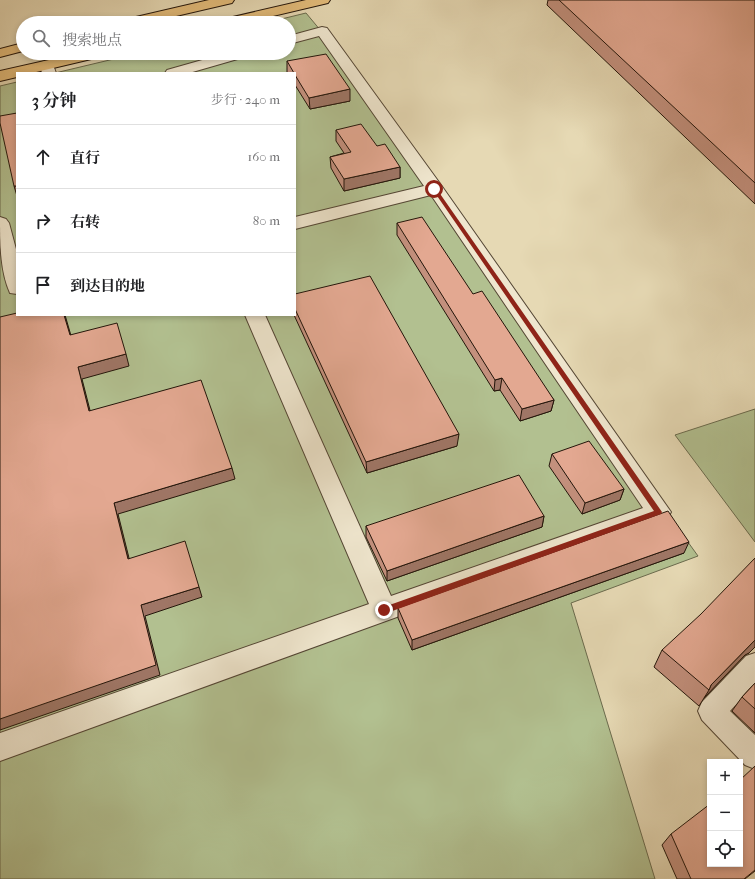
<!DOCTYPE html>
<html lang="zh">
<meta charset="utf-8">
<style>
body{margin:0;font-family:"IM FELL French Canon","Noto Serif SC",serif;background:#f6f6f6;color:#202124}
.controls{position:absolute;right:12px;bottom:12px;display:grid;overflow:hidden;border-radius:0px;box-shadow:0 2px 6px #0003}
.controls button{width:36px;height:36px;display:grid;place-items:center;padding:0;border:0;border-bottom:1px solid #e0e0e0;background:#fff;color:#202124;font:20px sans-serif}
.stop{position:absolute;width:12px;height:12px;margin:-9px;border:3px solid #8f2418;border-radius:50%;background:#fff}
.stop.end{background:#8f2418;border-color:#fff;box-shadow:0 1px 4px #0008}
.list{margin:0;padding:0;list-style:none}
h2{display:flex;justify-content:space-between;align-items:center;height:52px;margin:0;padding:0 16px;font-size:17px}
h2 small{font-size:13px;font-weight:400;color:#757577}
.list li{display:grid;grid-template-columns:26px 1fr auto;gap:12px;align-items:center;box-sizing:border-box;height:64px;padding:0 16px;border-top:1px solid #e0e0e0}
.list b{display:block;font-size:15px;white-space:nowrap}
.list em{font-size:13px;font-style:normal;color:#757577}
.icon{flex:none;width:22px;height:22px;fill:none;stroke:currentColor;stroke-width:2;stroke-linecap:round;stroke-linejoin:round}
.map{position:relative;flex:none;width:755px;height:879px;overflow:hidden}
.search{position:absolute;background:#fff;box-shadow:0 2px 6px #0003;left:16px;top:16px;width:280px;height:44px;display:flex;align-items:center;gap:10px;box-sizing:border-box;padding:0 14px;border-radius:22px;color:#757577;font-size:15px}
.panel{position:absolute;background:#fff;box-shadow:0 2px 6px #0003;left:16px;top:72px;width:280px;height:244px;border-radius:0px}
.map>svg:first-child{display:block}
.green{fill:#b2c090;stroke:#6a6a4d}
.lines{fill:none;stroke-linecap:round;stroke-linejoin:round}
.minor-casing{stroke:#544634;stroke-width:2}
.major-casing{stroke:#23150a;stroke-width:2}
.minor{fill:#efe6ce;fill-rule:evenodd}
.major{fill:#e3bc7a;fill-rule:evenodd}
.wall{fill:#c3907d;stroke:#23150a}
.shaded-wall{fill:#9f7666;stroke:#23150a}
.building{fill:#e3a891;stroke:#23150a}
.route{fill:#8f2418}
</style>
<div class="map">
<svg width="755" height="879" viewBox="0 0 755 879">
<rect width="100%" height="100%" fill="#e6d9b4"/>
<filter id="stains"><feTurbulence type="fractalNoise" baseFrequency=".005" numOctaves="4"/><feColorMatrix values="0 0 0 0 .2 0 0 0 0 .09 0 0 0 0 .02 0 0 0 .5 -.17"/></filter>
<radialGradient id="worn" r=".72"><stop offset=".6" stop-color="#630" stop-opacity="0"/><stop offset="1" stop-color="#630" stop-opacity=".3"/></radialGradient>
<g class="green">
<polygon points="306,13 321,31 698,556 571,603 655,879 0,879 0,86 17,82 17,315 295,315 295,73 55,73 139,53 289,53 289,23 265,23"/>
<polygon points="755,409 755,542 675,435"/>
</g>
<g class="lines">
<defs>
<g id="minor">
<polygon points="322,27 327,28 441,185 671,512 667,519 0,761 0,733 369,604 245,315 265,315 391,596 643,508 431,195 295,229 295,217 424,186 319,36 289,44 289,36"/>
<polygon points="227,53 250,53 248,56 189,73 165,73 167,70"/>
<polygon points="47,61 52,62 56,73 42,73 40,65 42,62"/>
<path d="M0,217l6,2 3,4 8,30v41l-7,-1c-10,-22 -10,-51 -10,-76z"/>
<polygon points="755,653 755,684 730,711 755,735 755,769 745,765 702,720 698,711 702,702 746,656"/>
</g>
<g id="major">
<polygon points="209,0 234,0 232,3 146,23 121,23 123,20"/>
<polygon points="306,0 330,0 328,3 243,23 218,23 220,20"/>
<polygon points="23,43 23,51 0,57 0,49"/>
<polygon points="80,53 106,53 104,56 32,73 17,73 17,77 0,81 0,71"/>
</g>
</defs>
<use href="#minor" class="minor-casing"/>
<use href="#major" class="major-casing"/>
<use href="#minor" class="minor"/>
<use href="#major" class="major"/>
</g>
<g class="wall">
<polygon points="548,0 755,0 755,204 547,5"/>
<polygon points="287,61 350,101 310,109 295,85 295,73 287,73"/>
<polygon points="336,130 377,146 400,167 400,178 344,191 331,168 330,157 344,153 336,141"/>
<polygon points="397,223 473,294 554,400 551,411 520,421 500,390 494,391 397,235"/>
<polygon points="295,294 457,446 367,473 294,315 295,315"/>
<polygon points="552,454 624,489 620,500 582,514 549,466"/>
<polygon points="544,516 542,527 387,581 366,537 366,526"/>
<polygon points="684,553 412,650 398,618 398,608"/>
<polygon points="662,650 749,653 745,655 704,698 699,706 654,667"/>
<polygon points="755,683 755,733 732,711 742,697"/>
<polygon points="755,766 755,871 745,879 677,879 662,845 671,834 710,864"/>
</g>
<g class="shaded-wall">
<polygon points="350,89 350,101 310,109 309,98"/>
<polygon points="400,167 400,178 344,191 344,179"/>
<polygon points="14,186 17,186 17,196"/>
<polygon points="64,315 65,315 74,346 70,335"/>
<polygon points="126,354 129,366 82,379 93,422 89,411 78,367"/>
<polygon points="502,378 500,390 494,391 495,380"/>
<polygon points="554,400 551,411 520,421 522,409"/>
<polygon points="459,434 457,446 367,473 366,462"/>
<polygon points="232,468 235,479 118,514 132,570 128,559 114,503"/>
<polygon points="624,489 620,500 582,514 585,503"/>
<polygon points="544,516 542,527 387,581 387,571"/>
<polygon points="689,542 684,553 412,650 412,640"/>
<polygon points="199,587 202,597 145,616 160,675 0,730 0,719 141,605"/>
<polygon points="755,640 755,647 749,653 745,655 704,698 709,690 711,685"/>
</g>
<g class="building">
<polygon points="559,0 755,0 755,183"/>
<polygon points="326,54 350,89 309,98 295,75 295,73 294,73 287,61"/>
<polygon points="17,113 17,186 14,186 0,123 0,116"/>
<polygon points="361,124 377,146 385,144 400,167 344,179 330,157 351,152 336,130"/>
<polygon points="422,217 473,294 482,291 554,400 522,409 502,378 495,380 397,223"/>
<polygon points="370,276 459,434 366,462 295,309 295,294"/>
<polygon points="17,313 17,315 64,315 70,335 117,323 126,354 78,367 89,411 201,380 232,468 114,503 128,559 185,541 199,587 141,605 156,665 0,719 0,317"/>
<polygon points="589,441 624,489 585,503 552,454"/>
<polygon points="519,475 544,516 387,571 366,526"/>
<polygon points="668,511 689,542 412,640 398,608"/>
<polygon points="755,558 755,640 711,685 709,690 662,650 701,614"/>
<polygon points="755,683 755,709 742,697"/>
<polygon points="755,766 755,870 744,879 691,879 671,834 710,804 710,864 740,864 740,780"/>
</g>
<polygon class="route" points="433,188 436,188 662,512 661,514 384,614 381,613 381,608 654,511 433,190"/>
<rect width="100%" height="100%" filter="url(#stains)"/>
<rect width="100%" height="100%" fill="url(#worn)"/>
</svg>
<div class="controls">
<button>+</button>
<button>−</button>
<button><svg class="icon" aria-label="locate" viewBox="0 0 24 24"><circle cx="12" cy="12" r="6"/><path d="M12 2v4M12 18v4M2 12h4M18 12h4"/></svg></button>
</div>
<div class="stop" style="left:434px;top:189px"></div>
<div class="stop end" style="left:384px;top:610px"></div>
<div class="search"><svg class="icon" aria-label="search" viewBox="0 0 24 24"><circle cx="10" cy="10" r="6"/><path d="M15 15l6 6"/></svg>搜索地点</div>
<section class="panel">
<h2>3 分钟<small>步行 · 240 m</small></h2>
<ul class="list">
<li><svg class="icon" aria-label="ahead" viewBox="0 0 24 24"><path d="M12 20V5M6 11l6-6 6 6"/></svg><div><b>直行</b></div><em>160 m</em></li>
<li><svg class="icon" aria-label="right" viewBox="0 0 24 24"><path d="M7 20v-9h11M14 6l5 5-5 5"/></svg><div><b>右转</b></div><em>80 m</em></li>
<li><svg class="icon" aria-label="arrive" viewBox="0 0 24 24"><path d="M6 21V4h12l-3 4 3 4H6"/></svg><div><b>到达目的地</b></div></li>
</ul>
</section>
</div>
